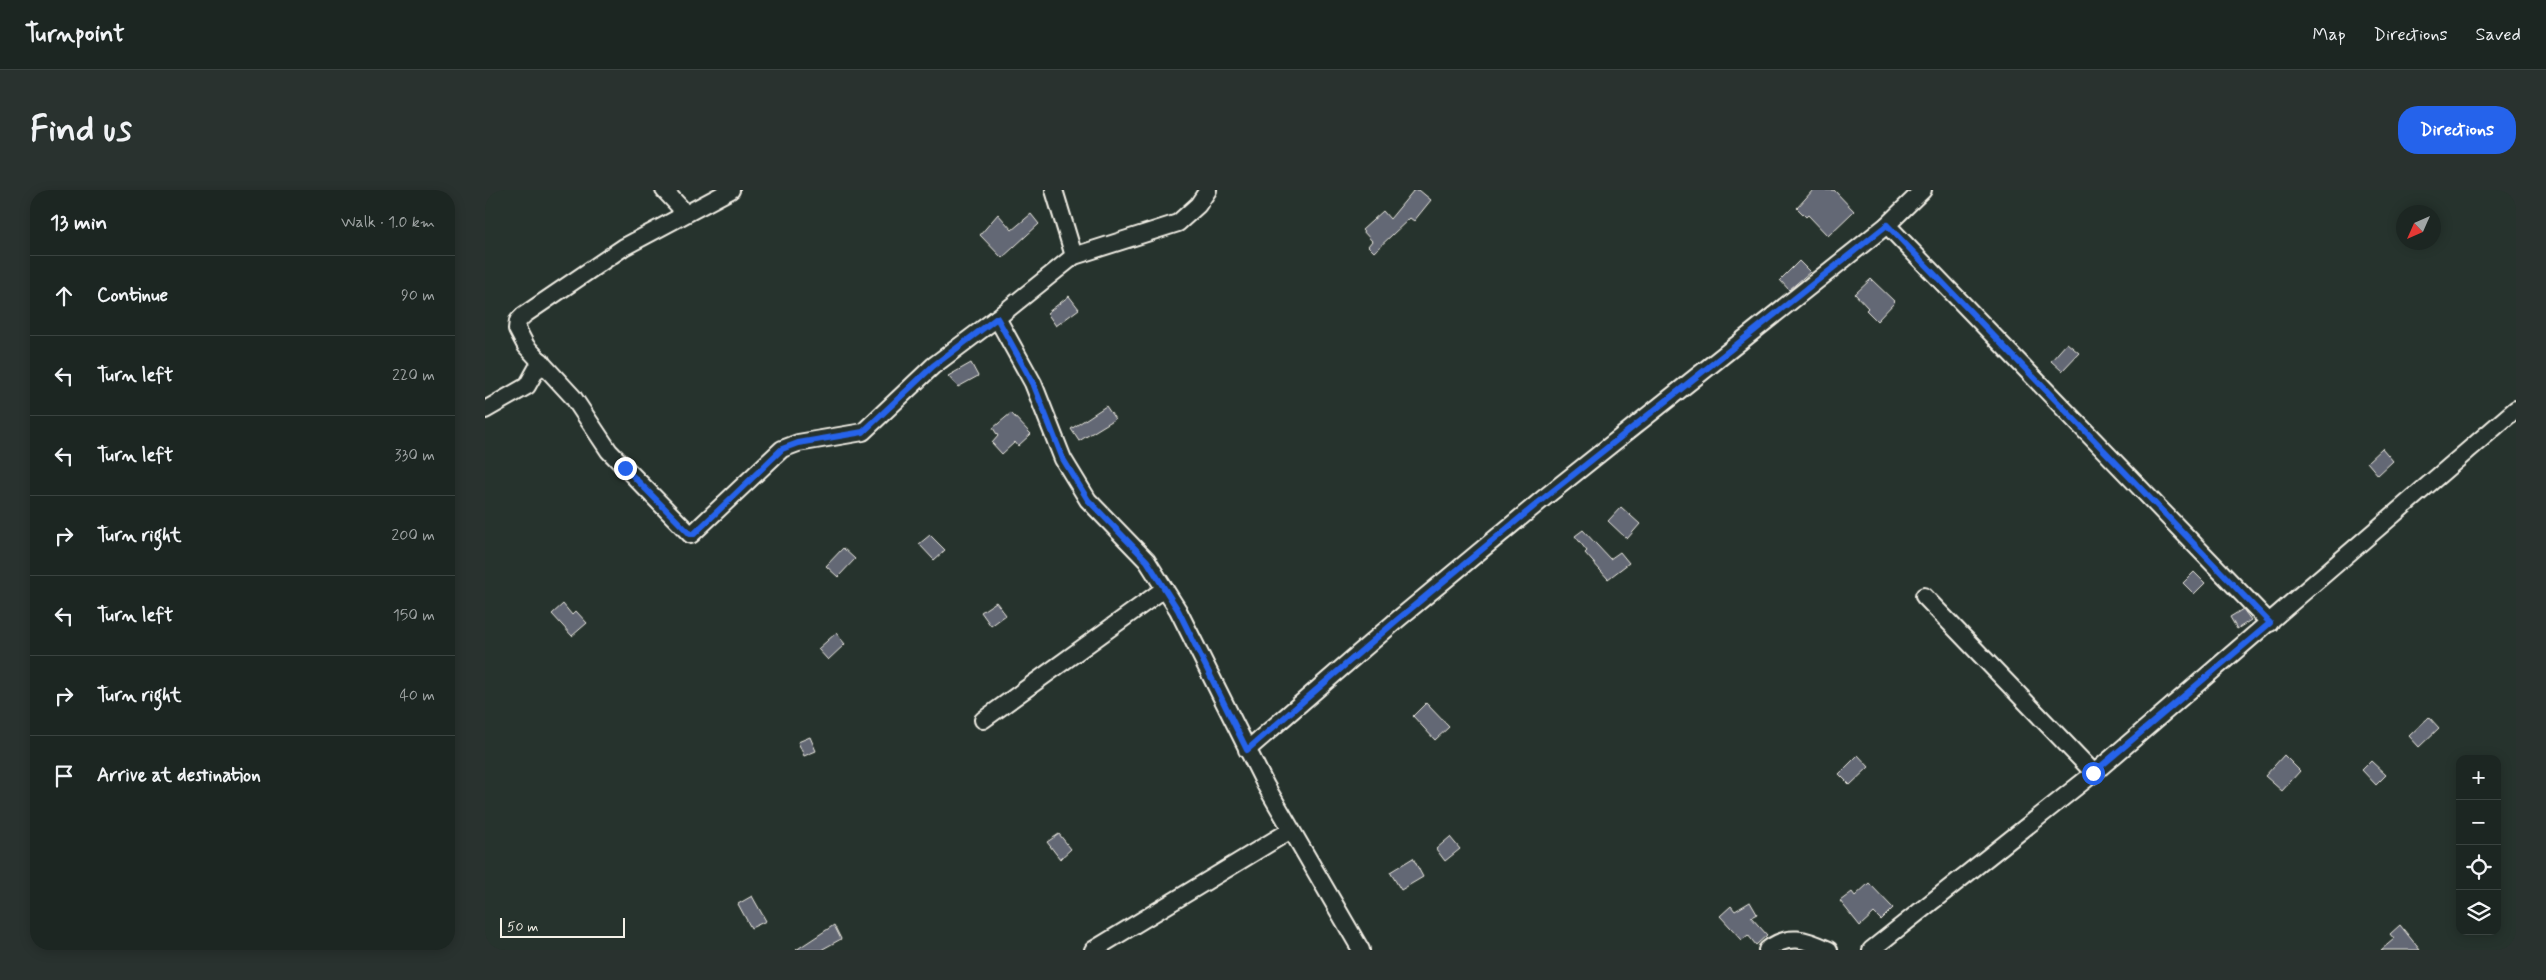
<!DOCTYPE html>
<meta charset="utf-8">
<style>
body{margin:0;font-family:Mynerve,sans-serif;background:#29322f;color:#f1f3f6}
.controls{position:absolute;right:15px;bottom:15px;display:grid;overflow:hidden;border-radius:10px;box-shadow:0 2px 12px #0003}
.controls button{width:45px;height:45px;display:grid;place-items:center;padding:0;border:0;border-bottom:1px solid #3a4340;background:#1c2622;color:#f1f3f6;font:25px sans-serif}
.compass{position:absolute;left:1911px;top:15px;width:45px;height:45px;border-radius:50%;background:#1c2622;box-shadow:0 2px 12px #0003;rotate:225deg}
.scale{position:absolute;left:15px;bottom:12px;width:125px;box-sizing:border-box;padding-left:5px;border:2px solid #f4f1e8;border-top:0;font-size:14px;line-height:18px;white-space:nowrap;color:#f4f1e8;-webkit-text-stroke:4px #26332d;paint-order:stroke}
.stop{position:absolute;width:15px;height:15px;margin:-11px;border:4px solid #2563eb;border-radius:50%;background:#fff}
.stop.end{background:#2563eb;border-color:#fff;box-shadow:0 1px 5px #0008}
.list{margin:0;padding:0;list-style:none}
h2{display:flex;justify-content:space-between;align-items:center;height:65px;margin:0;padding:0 20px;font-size:21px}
h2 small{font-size:16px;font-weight:400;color:#a0a5a5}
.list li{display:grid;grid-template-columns:32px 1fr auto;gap:15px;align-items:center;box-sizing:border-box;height:80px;padding:0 20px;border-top:1px solid #3a4340}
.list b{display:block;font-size:19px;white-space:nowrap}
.list em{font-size:16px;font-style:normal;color:#a0a5a5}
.icon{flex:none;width:28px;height:28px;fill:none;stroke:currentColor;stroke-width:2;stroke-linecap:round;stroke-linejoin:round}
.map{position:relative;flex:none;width:2031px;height:760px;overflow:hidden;border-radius:20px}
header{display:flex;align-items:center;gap:30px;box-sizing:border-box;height:70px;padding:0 25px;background:#1c2622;border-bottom:1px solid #3a4340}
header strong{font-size:24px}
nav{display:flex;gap:28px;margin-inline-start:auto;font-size:18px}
.intro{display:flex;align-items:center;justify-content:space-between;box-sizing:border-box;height:120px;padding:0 30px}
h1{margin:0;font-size:35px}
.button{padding:12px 22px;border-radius:20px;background:#2563eb;color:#fff;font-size:18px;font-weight:700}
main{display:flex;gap:30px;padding:0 30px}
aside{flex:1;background:#1c2622;border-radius:20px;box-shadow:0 2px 12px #0003}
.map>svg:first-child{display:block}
.building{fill:#636775;stroke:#f4f1e8}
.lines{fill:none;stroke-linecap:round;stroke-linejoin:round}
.street-casing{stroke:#f4f1e8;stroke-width:20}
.street{stroke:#26332d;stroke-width:16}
.route{stroke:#2563eb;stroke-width:6}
</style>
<header>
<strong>Turnpoint</strong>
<nav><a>Map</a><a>Directions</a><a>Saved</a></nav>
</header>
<div class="intro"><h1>Find us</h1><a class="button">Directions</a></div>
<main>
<aside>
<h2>13 min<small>Walk · 1.0 km</small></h2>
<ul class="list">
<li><svg class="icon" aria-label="ahead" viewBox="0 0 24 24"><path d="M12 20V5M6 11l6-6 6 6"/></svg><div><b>Continue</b></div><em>90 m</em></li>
<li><svg class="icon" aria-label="left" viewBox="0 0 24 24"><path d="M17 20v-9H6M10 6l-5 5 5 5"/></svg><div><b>Turn left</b></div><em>220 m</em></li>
<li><svg class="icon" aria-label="left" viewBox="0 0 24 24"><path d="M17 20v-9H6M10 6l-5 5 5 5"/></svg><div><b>Turn left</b></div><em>330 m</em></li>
<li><svg class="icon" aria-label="right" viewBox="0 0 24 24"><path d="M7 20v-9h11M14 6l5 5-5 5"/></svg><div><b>Turn right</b></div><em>200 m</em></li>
<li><svg class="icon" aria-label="left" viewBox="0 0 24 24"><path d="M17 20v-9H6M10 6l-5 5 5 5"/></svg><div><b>Turn left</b></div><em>150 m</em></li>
<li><svg class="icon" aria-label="right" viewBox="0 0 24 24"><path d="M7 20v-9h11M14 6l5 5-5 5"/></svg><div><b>Turn right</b></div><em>40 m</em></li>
<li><svg class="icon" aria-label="arrive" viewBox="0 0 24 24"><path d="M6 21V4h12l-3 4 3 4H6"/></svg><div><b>Arrive at destination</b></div></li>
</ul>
</aside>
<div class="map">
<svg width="2031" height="760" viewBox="0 0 2031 760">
<rect width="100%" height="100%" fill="#26332d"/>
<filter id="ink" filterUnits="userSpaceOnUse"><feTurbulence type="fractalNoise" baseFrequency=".02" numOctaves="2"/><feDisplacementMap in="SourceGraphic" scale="10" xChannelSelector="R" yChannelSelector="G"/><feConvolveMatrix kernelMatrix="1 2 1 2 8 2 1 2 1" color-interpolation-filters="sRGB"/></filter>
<g filter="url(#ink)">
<g class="building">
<polygon points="929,0 934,0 946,10 929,31 925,28 889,62 883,56 887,51 877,40 898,21 905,29"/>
<polygon points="1328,0 1349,0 1369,21 1343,46 1323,25 1321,27 1312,18"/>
<polygon points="513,24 527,40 546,24 554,34 517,68 495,45"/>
<polygon points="1314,71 1325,82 1304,100 1295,90"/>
<polygon points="1386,89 1410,112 1392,131 1381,120 1383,118 1370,104"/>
<polygon points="584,106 594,119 571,136 562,123"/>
<polygon points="1582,153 1594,163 1577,181 1566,171"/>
<polygon points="486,173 493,186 473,197 463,186"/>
<polygon points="621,216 630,229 594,251 586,239"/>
<polygon points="526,223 546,244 533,256 530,252 517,264 507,253 513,246 508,238"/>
<polygon points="1897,258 1908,271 1893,285 1882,272"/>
<polygon points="1136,317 1155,334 1142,349 1123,331"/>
<polygon points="1098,340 1125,369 1135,362 1144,373 1123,389 1100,363 1102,361 1090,346"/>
<polygon points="445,345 460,360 449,370 434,354"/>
<polygon points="358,358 370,369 353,387 341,376"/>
<polygon points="1709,382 1720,393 1709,404 1698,393"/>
<polygon points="511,412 521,425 506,436 496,422"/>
<polygon points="78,414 87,425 91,421 102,433 87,446 67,424"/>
<polygon points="1758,419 1766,430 1752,439 1745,427"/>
<polygon points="351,443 360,454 343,470 333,459"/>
<polygon points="941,513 964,537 950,550 928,526"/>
<polygon points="1944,527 1954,538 1934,557 1924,546"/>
<polygon points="325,547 331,561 319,566 313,552"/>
<polygon points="1373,565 1384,577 1365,595 1354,584"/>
<polygon points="1799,565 1815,581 1797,601 1780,586"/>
<polygon points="1886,571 1901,585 1891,595 1877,580"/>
<polygon points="574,644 586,659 575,669 562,652"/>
<polygon points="965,647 975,659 960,671 951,659"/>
<polygon points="928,668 938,687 916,700 905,682"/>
<polygon points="1384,693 1408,718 1396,730 1389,723 1375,736 1355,711 1367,702 1370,706"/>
<polygon points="267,706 281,731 266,738 253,714"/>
<polygon points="1265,712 1272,724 1266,727 1282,745 1271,755 1263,745 1257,750 1235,726 1246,716 1250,721"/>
<polygon points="349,735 356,749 336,760 311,760"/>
<polygon points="1915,735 1935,760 1896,760 1909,749 1905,744"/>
</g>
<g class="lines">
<defs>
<g id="street">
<polyline points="179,0 195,17 196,26"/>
<polyline points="246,0 139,57 39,125 33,131 32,139 41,156 88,207 124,261 206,345 297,259 313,253 378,242 448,176 512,128 589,66 693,33 713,15 723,0"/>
<polyline points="569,0 589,66"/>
<polyline points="1402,35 1785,433"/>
<polyline points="512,128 548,193 578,269 603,310 662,371 693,420 781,596 876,760"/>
<polyline points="0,220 42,196 56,171"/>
<polyline points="1439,406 1609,583"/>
<polyline points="498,530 679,399"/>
<polyline points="762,560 912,430 1059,308 1402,35 1438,0"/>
<polyline points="608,760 806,640"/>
<path d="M1282,760c21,-17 39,-11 62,0"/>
<polyline points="1386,760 1609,583 2031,219"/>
</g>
</defs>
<use href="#street" class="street-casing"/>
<use href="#street" class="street"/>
</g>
</g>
<g class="lines" filter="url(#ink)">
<polyline class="route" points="140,278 205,344 209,344 297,259 313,253 378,242 448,176 512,128 548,193 578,269 603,310 662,371 693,420 762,560 912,430 1059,308 1402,35 1785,433 1608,583"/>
</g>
</svg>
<div class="controls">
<button>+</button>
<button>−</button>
<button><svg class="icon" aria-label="locate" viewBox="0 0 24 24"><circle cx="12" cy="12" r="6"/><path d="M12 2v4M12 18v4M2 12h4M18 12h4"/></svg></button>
<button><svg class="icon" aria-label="layers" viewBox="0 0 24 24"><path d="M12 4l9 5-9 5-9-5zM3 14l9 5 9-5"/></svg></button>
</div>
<svg class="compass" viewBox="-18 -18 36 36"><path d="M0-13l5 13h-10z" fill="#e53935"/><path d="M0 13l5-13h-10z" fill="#a0a5a5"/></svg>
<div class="scale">50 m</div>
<div class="stop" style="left:1608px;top:583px"></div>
<div class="stop end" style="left:140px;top:278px"></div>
</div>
</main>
